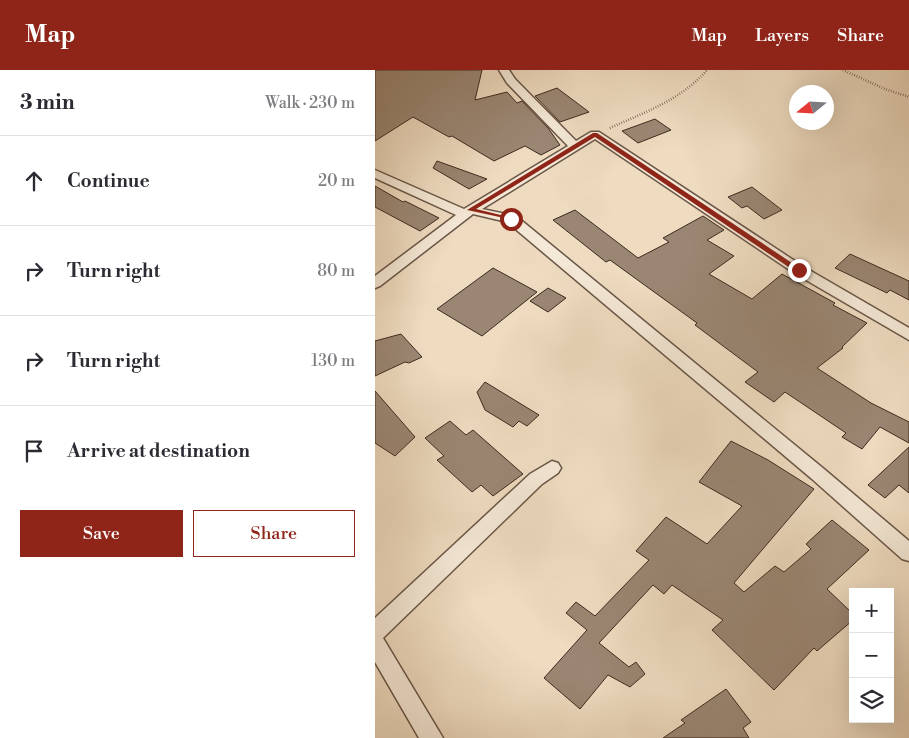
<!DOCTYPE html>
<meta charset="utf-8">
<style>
body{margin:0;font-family:"Libre Bodoni",serif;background:#f7f7f7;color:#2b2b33}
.controls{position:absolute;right:15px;bottom:15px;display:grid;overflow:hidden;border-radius:0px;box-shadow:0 5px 20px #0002}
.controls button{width:45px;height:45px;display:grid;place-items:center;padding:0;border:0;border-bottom:1px solid #e1e1e2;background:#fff;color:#2b2b33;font:25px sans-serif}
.compass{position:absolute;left:414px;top:15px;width:45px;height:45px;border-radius:50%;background:#fff;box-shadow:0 5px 20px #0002;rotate:252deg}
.stop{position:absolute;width:15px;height:15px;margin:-11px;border:4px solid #8f2418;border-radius:50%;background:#fff}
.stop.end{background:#8f2418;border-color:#fff;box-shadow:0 1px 5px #0008}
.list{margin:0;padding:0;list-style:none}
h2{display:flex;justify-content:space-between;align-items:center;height:65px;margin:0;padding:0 20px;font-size:21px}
h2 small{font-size:16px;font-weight:400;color:#7c7c81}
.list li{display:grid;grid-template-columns:32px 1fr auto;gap:15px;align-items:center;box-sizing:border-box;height:90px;padding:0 20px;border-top:1px solid #e1e1e2}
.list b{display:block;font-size:19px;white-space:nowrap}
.list em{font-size:16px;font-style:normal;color:#7c7c81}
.actions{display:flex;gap:10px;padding:15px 20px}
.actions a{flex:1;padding:11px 0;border:1px solid #8f2418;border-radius:0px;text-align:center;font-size:18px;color:#8f2418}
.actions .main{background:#8f2418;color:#fff}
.icon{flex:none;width:28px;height:28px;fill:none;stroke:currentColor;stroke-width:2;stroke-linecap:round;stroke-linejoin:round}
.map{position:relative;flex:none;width:534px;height:668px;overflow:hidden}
header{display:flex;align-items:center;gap:30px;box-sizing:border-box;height:70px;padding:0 25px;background:#8f2418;color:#fff}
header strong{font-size:24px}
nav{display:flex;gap:28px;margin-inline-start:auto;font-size:18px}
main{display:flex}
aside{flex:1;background:#fff}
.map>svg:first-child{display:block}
.building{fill:#9a8673;stroke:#3e2a1f}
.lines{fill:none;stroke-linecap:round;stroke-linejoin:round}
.street-casing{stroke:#6a5647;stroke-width:3}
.path{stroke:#3e2a1f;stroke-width:2.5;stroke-dasharray:0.5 2;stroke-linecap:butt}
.street{fill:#f4e8d6;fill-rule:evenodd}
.route{fill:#8f2418}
</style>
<header>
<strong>Map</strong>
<nav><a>Map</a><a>Layers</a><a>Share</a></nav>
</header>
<main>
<aside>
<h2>3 min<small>Walk · 230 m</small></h2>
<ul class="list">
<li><svg class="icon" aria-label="ahead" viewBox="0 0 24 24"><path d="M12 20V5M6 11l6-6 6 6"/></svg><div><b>Continue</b></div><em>20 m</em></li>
<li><svg class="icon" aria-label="right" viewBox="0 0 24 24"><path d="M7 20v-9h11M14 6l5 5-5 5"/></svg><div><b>Turn right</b></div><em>80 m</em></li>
<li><svg class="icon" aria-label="right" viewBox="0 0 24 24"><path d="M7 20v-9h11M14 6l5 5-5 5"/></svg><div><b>Turn right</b></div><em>130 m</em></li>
<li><svg class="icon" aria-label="arrive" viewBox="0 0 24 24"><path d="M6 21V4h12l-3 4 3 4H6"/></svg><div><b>Arrive at destination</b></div></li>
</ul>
<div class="actions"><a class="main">Save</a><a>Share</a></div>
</aside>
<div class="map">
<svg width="534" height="668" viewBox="0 0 534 668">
<rect width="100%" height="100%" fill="#eedbc0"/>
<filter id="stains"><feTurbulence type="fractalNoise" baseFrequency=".004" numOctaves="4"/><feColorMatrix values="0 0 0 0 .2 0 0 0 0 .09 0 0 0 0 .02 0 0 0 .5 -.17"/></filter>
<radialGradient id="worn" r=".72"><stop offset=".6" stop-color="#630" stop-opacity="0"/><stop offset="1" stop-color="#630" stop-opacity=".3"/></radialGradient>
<g class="building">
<polygon points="0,0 107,0 100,30 132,22 142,33 147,31 173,58 185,75 166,85 150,76 119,91 77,66 74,67 38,47 0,71"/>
<polygon points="182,18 214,42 185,52 160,26"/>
<polygon points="280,49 296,60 263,73 247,61"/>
<polygon points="62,91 112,109 94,119 58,98"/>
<polygon points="0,116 28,132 30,131 64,148 45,161 0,137"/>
<polygon points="377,117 407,140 389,149 372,136 367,138 353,127"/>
<polygon points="200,140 263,188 294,172 288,168 328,146 349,160 332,170 359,186 334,204 377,229 407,204 460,233 458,235 492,253 467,277 468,278 442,298 496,333 534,352 534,373 505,357 487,379 467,367 471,363 410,322 399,332 370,312 383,302 320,255 322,253 235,190 231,192 178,150"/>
<polygon points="475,184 534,211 534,230 515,220 512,223 460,198"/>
<polygon points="118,198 162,222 107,266 62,239"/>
<polygon points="173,218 191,228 173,242 155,231"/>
<polygon points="26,264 47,287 34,293 30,292 0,306 0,271"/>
<polygon points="110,312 164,345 152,356 144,351 138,357 110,340 102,322"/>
<polygon points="0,321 40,367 20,386 0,373"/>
<polygon points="75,351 91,365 98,360 148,404 118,426 106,415 97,422 62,390 69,386 50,368"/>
<polygon points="356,371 393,390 439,419 359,513 369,522 400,496 409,502 436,479 431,474 457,450 494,480 452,519 478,544 478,550 442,581 439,578 399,620 337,560 348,550 297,515 289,524 278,515 224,573 254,597 261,592 270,604 255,617 233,605 205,639 169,608 212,560 191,543 201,532 220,546 274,490 261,481 291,447 332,474 367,436 324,412"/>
<polygon points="534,377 534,423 524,415 510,428 493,415"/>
<polygon points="351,619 376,652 368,658 374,668 288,668 310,653 306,650"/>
</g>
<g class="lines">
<defs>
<g id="street">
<polygon points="124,0 134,0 140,9 201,71 216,62 224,62 429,197 534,258 534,270 419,203 220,69 107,139 141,146 449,399 534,471 534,491 527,489 437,409 132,152 98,144 5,216 0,218 0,206 81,145 0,108 0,100 89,139 193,76 132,13"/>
<polygon points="177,391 183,393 186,398 183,403 167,414 8,568 68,668 44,668 0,592 0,548 155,404"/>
</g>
</defs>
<use href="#street" class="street-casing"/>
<g class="path">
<polyline points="468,0 510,19 534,27"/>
<path d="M235,58c35,-16 71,-28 97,-58"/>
</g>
<use href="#street" class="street"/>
</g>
<polygon class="route" points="218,63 222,63 426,199 426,202 421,202 220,67 101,139 138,148 138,150 92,140"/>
<rect width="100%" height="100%" filter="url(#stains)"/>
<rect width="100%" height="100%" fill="url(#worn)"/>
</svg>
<div class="controls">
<button>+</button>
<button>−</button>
<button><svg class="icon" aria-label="layers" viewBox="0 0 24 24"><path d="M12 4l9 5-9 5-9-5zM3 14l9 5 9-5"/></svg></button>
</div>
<svg class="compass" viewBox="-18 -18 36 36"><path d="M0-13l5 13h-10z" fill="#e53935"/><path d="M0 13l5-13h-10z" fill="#7c7c81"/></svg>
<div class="stop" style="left:136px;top:149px"></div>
<div class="stop end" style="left:424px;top:200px"></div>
</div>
</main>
